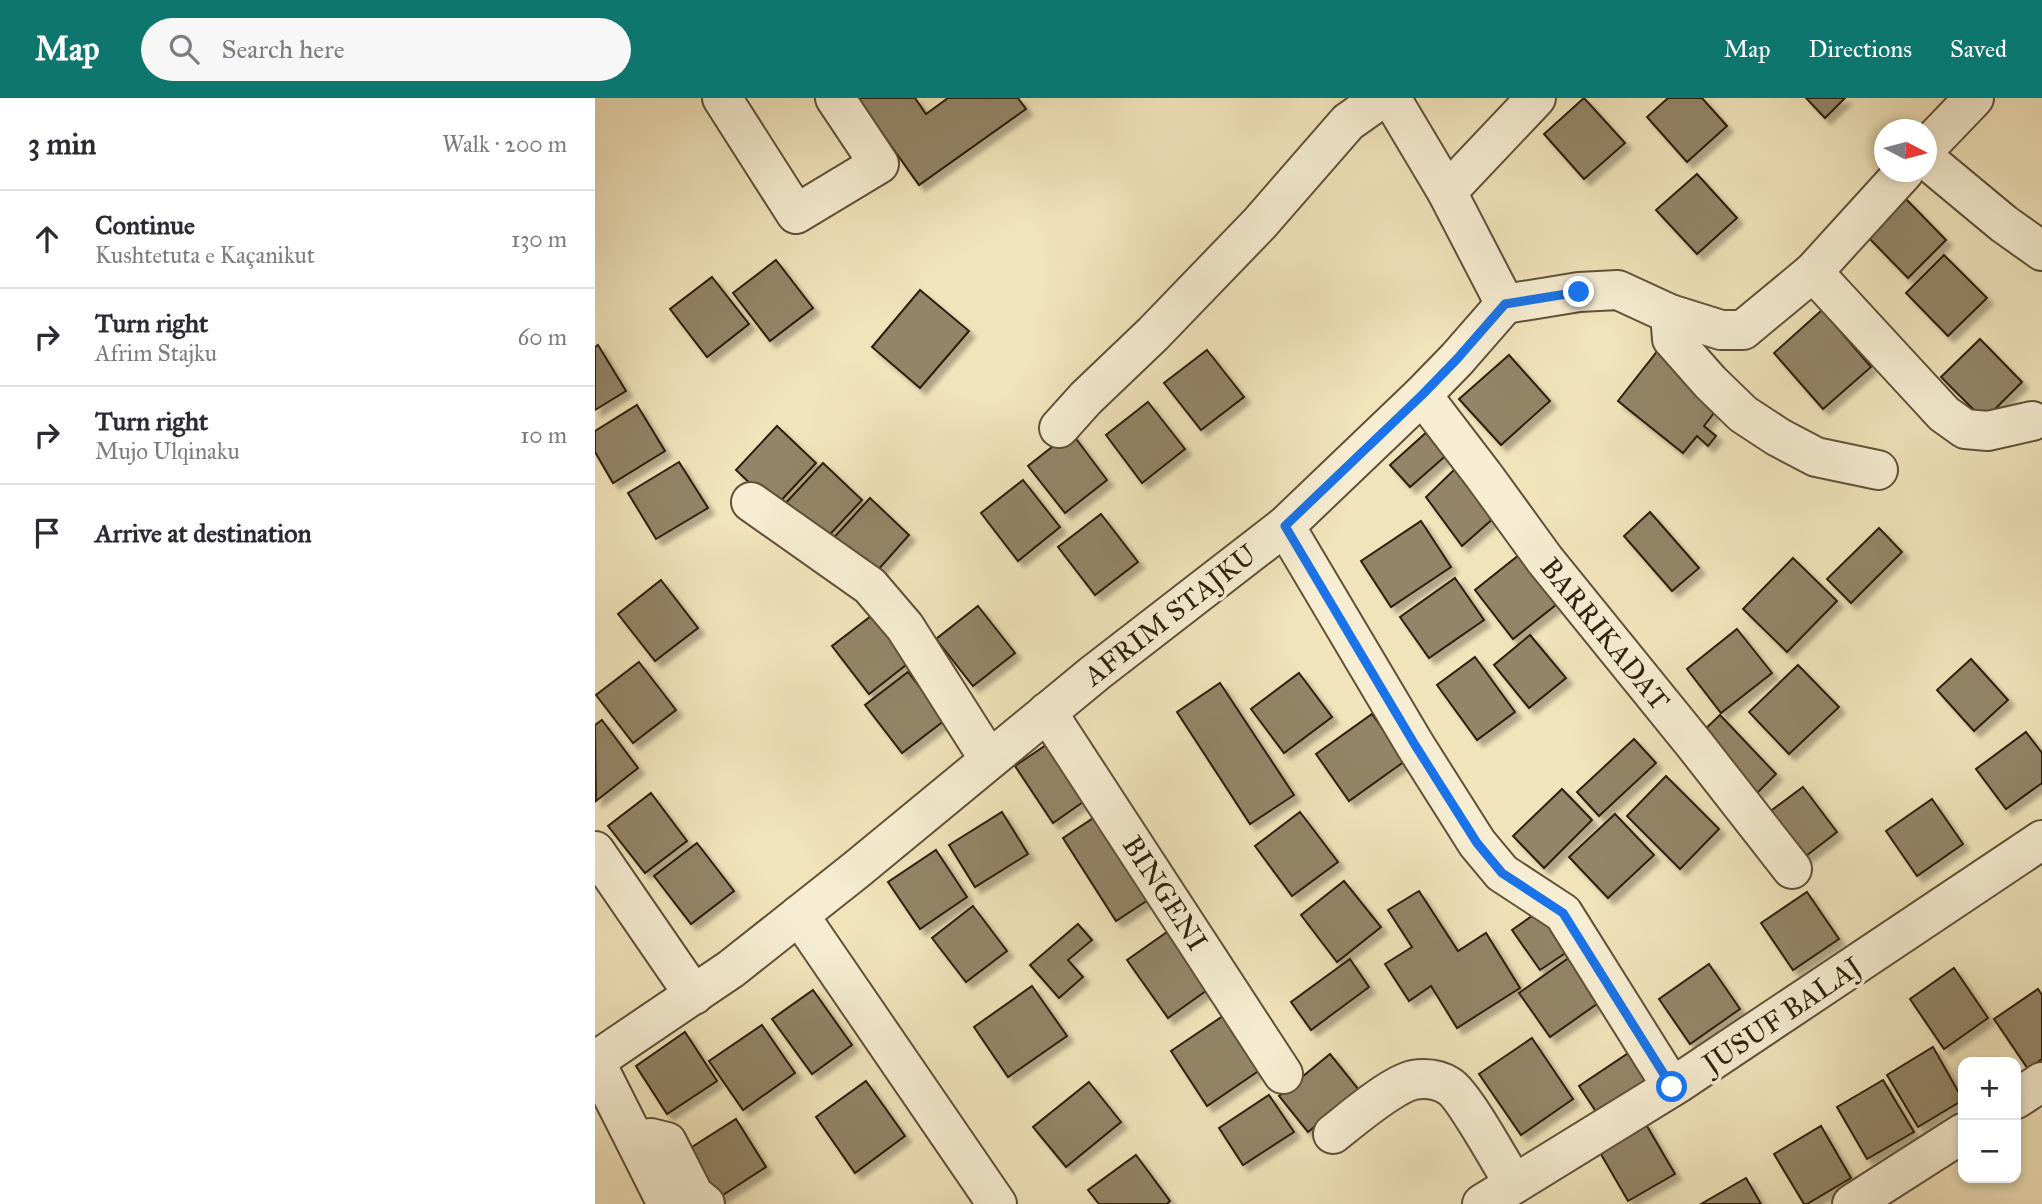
<!DOCTYPE html>
<meta charset="utf-8">
<style>
body{margin:0;font-family:"IM FELL Great Primer",serif;background:#f7f7f7;color:#2b2b33}
.controls{position:absolute;right:21px;bottom:21px;display:grid;overflow:hidden;border-radius:14px;box-shadow:0 4px 10px #0003}
.controls button{width:63px;height:63px;display:grid;place-items:center;padding:0;border:0;border-bottom:2px solid #e1e1e2;background:#fff;color:#2b2b33;font:35px sans-serif}
.compass{position:absolute;left:1279px;top:21px;width:63px;height:63px;border-radius:50%;background:#fff;box-shadow:0 4px 10px #0003;rotate:96deg}
.stop{position:absolute;width:21px;height:21px;margin:-16px;border:5px solid #1a73e8;border-radius:50%;background:#fff}
.stop.end{background:#1a73e8;border-color:#fff;box-shadow:0 2px 7px #0008}
.list{margin:0;padding:0;list-style:none}
h2{display:flex;justify-content:space-between;align-items:center;height:91px;margin:0;padding:0 28px;font-size:30px}
h2 small{font-size:23px;font-weight:400;color:#7c7c81}
.list li{display:grid;grid-template-columns:46px 1fr auto;gap:21px;align-items:center;box-sizing:border-box;height:98px;padding:0 28px;border-top:2px solid #e1e1e2}
.list b{display:block;font-size:26px;white-space:nowrap}
.list p{margin:0;font-size:23px;white-space:nowrap;color:#7c7c81}
.list em{font-size:23px;font-style:normal;color:#7c7c81}
.icon{flex:none;width:38px;height:38px;fill:none;stroke:currentColor;stroke-width:2;stroke-linecap:round;stroke-linejoin:round}
.map{position:relative;flex:none;width:1447px;height:1106px;overflow:hidden}
header{display:flex;align-items:center;gap:42px;box-sizing:border-box;height:98px;padding:0 35px;background:#0f766e;color:#fff}
header strong{font-size:33px}
nav{display:flex;gap:38px;margin-inline-start:auto;font-size:24px}
.search{width:490px;height:63px;background:#f7f7f7;display:flex;align-items:center;gap:18px;box-sizing:border-box;padding:0 24px;border-radius:38px;color:#7c7c81;font-size:26px}
main{display:flex}
aside{flex:1;background:#fff}
.map>svg:first-child{display:block}
.building{fill:#948567;stroke:#2f1f0d;stroke-width:2;filter:url(#shadow)}
.lines{fill:none;stroke-linecap:round;stroke-linejoin:round}
.minor-casing{stroke:#605038;stroke-width:42}
.minor{stroke:#f6edd2;stroke-width:38}
.route{stroke:#1a73e8;stroke-width:9}
.labels{text-anchor:middle;dominant-baseline:central;stroke-width:7;stroke-linejoin:round;paint-order:stroke}
.street-label{font-size:28px;fill:#2f1f0d;stroke:#f6edd2}
</style>
<header>
<strong>Map</strong>
<div class="search"><svg class="icon" aria-label="search" viewBox="0 0 24 24"><circle cx="10" cy="10" r="6"/><path d="M15 15l6 6"/></svg>Search here</div>
<nav><a>Map</a><a>Directions</a><a>Saved</a></nav>
</header>
<main>
<aside>
<h2>3 min<small>Walk · 200 m</small></h2>
<ul class="list">
<li><svg class="icon" aria-label="ahead" viewBox="0 0 24 24"><path d="M12 20V5M6 11l6-6 6 6"/></svg><div><b>Continue</b><p>Kushtetuta e Kaçanikut</p></div><em>130 m</em></li>
<li><svg class="icon" aria-label="right" viewBox="0 0 24 24"><path d="M7 20v-9h11M14 6l5 5-5 5"/></svg><div><b>Turn right</b><p>Afrim Stajku</p></div><em>60 m</em></li>
<li><svg class="icon" aria-label="right" viewBox="0 0 24 24"><path d="M7 20v-9h11M14 6l5 5-5 5"/></svg><div><b>Turn right</b><p>Mujo Ulqinaku</p></div><em>10 m</em></li>
<li><svg class="icon" aria-label="arrive" viewBox="0 0 24 24"><path d="M6 21V4h12l-3 4 3 4H6"/></svg><div><b>Arrive at destination</b></div></li>
</ul>
</aside>
<div class="map">
<svg width="1447" height="1106" viewBox="0 0 1447 1106">
<defs>
<filter id="shadow"><feDropShadow dx="6" dy="6" stdDeviation="2" flood-color="#0004"/></filter>
</defs>
<rect width="100%" height="100%" fill="#f1e3ba"/>
<filter id="stains"><feTurbulence type="fractalNoise" baseFrequency=".00286" numOctaves="4"/><feColorMatrix values="0 0 0 0 .2 0 0 0 0 .09 0 0 0 0 .02 0 0 0 .5 -.17"/></filter>
<radialGradient id="worn" r=".72"><stop offset=".6" stop-color="#630" stop-opacity="0"/><stop offset="1" stop-color="#630" stop-opacity=".3"/></radialGradient>
<g class="building">
<polygon points="262,0 320,0 331,16 353,0 423,0 431,11 324,87"/>
<polygon points="989,0 1030,45 989,81 949,36"/>
<polygon points="1073,0 1107,0 1132,28 1092,64 1052,19"/>
<polygon points="1211,0 1250,0 1230,20"/>
<polygon points="1102,76 1142,120 1102,156 1061,112"/>
<polygon points="1309,99 1351,142 1313,180 1271,137"/>
<polygon points="1349,157 1392,200 1353,238 1311,195"/>
<polygon points="181,162 218,210 175,243 138,195"/>
<polygon points="117,179 154,226 112,259 75,211"/>
<polygon points="325,192 374,233 325,290 277,249"/>
<polygon points="1227,212 1276,269 1228,311 1179,255"/>
<polygon points="1385,241 1427,284 1389,322 1346,279"/>
<polygon points="3,247 31,293 0,312 0,249"/>
<polygon points="1064,251 1129,302 1109,328 1121,338 1113,348 1102,338 1088,355 1023,303"/>
<polygon points="612,252 649,299 606,332 569,285"/>
<polygon points="914,257 955,303 906,347 864,301"/>
<polygon points="553,304 590,351 547,385 511,337"/>
<polygon points="42,307 70,353 18,385 0,354 0,333"/>
<polygon points="182,328 221,365 180,409 141,372"/>
<polygon points="834,332 854,355 815,389 795,367"/>
<polygon points="476,334 512,382 470,415 433,368"/>
<polygon points="84,364 113,410 61,441 33,395"/>
<polygon points="228,365 267,402 226,446 187,409"/>
<polygon points="863,368 901,418 867,448 831,399"/>
<polygon points="428,382 465,429 423,463 386,415"/>
<polygon points="275,400 314,437 274,482 234,445"/>
<polygon points="1055,414 1104,470 1077,493 1029,438"/>
<polygon points="506,416 543,464 500,497 463,449"/>
<polygon points="826,423 856,469 796,509 766,463"/>
<polygon points="1284,430 1307,454 1256,505 1232,481"/>
<polygon points="924,457 962,506 918,541 880,492"/>
<polygon points="1198,460 1242,503 1192,554 1148,511"/>
<polygon points="860,480 889,522 834,560 805,519"/>
<polygon points="66,482 103,530 60,563 23,516"/>
<polygon points="383,508 420,555 378,588 341,541"/>
<polygon points="280,515 316,563 274,596 237,548"/>
<polygon points="1142,531 1177,575 1126,615 1092,571"/>
<polygon points="935,537 971,580 934,610 899,567"/>
<polygon points="880,559 920,614 882,642 842,587"/>
<polygon points="1376,561 1413,602 1379,633 1342,592"/>
<polygon points="44,564 81,612 38,645 1,597"/>
<polygon points="1203,567 1244,609 1194,656 1154,614"/>
<polygon points="313,574 350,622 307,655 270,607"/>
<polygon points="704,575 737,619 689,655 656,611"/>
<polygon points="625,585 699,697 655,726 582,614"/>
<polygon points="777,616 810,663 754,703 721,656"/>
<polygon points="1125,617 1181,676 1162,695 1105,636"/>
<polygon points="7,622 43,670 1,703 0,627"/>
<polygon points="1431,634 1447,655 1447,685 1411,711 1381,671"/>
<polygon points="1039,641 1061,665 1004,718 982,694"/>
<polygon points="451,647 488,704 458,725 420,668"/>
<polygon points="1071,678 1124,731 1085,771 1032,718"/>
<polygon points="1208,689 1242,734 1207,761 1173,715"/>
<polygon points="967,691 997,722 949,770 918,738"/>
<polygon points="56,695 92,743 50,775 13,728"/>
<polygon points="1337,701 1368,746 1322,778 1291,733"/>
<polygon points="407,714 433,756 380,789 354,747"/>
<polygon points="705,714 743,764 697,798 660,748"/>
<polygon points="1020,716 1059,757 1013,800 974,759"/>
<polygon points="500,719 553,802 521,823 468,740"/>
<polygon points="102,745 139,793 96,826 59,778"/>
<polygon points="341,752 372,799 325,831 293,784"/>
<polygon points="749,783 786,829 742,864 706,817"/>
<polygon points="824,793 863,853 891,835 925,890 862,930 836,888 814,903 790,866 817,849 793,812"/>
<polygon points="1212,794 1244,841 1198,872 1166,825"/>
<polygon points="378,808 412,853 371,884 337,840"/>
<polygon points="944,813 972,854 945,872 917,832"/>
<polygon points="483,826 497,842 473,862 488,879 464,900 435,867"/>
<polygon points="575,832 615,890 573,920 532,862"/>
<polygon points="978,857 1009,901 955,939 924,895"/>
<polygon points="755,861 774,889 716,932 696,904"/>
<polygon points="1114,866 1145,911 1095,946 1064,901"/>
<polygon points="1359,870 1393,920 1349,951 1315,901"/>
<polygon points="437,888 472,938 413,979 379,929"/>
<polygon points="1443,891 1447,897 1447,961 1433,971 1399,921"/>
<polygon points="218,892 257,947 217,976 177,921"/>
<polygon points="628,918 665,972 612,1008 576,953"/>
<polygon points="167,927 200,975 148,1012 114,963"/>
<polygon points="90,934 122,983 72,1016 41,968"/>
<polygon points="937,940 978,1001 926,1037 884,976"/>
<polygon points="1338,949 1368,1002 1323,1029 1292,977"/>
<polygon points="1038,952 1058,982 1004,1018 984,988"/>
<polygon points="735,956 764,992 713,1034 684,998"/>
<polygon points="1288,982 1319,1034 1272,1061 1242,1009"/>
<polygon points="271,983 310,1038 260,1075 221,1019"/>
<polygon points="494,984 526,1024 471,1069 438,1029"/>
<polygon points="674,997 699,1034 648,1067 624,1030"/>
<polygon points="141,1021 171,1069 117,1104 86,1056"/>
<polygon points="1049,1023 1080,1076 1033,1103 1003,1051"/>
<polygon points="1226,1028 1256,1080 1212,1106 1209,1106 1179,1056"/>
<polygon points="541,1057 575,1103 572,1106 504,1106 493,1092"/>
<polygon points="1151,1080 1166,1106 1106,1106"/>
</g>
<g class="lines">
<defs>
<g id="minor">
<polyline points="127,0 201,116 284,66 240,0"/>
<polyline points="796,0 852,94 910,206"/>
<polyline points="1332,49 1379,0"/>
<polyline points="1332,62 1409,126 1447,153"/>
<polyline points="852,94 941,0"/>
<polyline points="1218,174 1349,316 1370,331 1393,333 1437,323"/>
<polyline points="910,206 984,194 1023,192 1075,216 1126,232 1148,232 1218,174 1309,74"/>
<polyline points="1075,216 1077,241 1115,284 1148,316 1183,339 1221,359 1283,372"/>
<polyline points="827,297 889,378 950,462 1100,647 1197,771"/>
<polyline points="464,330 491,300 558,236 665,125 753,24 787,0"/>
<polyline points="156,404 275,488 310,529 394,661"/>
<polyline points="690,428 820,647 882,745 907,775 968,815 1077,989"/>
<polyline points="452,614 688,976"/>
<polyline points="0,753 99,897"/>
<polyline points="204,817 402,1106"/>
<polyline points="0,963 136,871 261,772 500,575 690,428 827,297 862,261 910,206"/>
<polyline points="0,963 72,1106"/>
<polyline points="1421,1001 1447,984"/>
<path d="M738,1036c19,-15 57,-48 80,-54 12,-2 25,-1 36,6 15,9 53,79 65,98"/>
<polyline points="41,1043 56,1040 72,1044 99,1097 110,1106"/>
<polyline points="887,1106 1085,984 1447,742"/>
<polyline points="1257,1106 1368,1035"/>
</g>
</defs>
<use href="#minor" class="minor-casing"/>
<use href="#minor" class="minor"/>
</g>
<g class="lines">
<polyline class="route" points="984,194 910,206 862,261 827,297 690,428 820,647 882,745 907,775 968,815 1077,989"/>
</g>
<g class="labels">
<g class="street-label">
<text transform="translate(575 517) rotate(-38)">AFRIM STAJKU</text>
<text transform="translate(1010 536) rotate(51)">BARRIKADAT</text>
<text transform="translate(570 795) rotate(57)">BINGENI</text>
<text transform="translate(1187 917) rotate(-34)">JUSUF BALAJ</text>
</g>
</g>
<rect width="100%" height="100%" filter="url(#stains)"/>
<rect width="100%" height="100%" fill="url(#worn)"/>
</svg>
<div class="controls">
<button>+</button>
<button>−</button>
</div>
<svg class="compass" viewBox="-18 -18 36 36"><path d="M0-13l5 13h-10z" fill="#e53935"/><path d="M0 13l5-13h-10z" fill="#7c7c81"/></svg>
<div class="stop" style="left:1077px;top:989px"></div>
<div class="stop end" style="left:984px;top:194px"></div>
</div>
</main>
